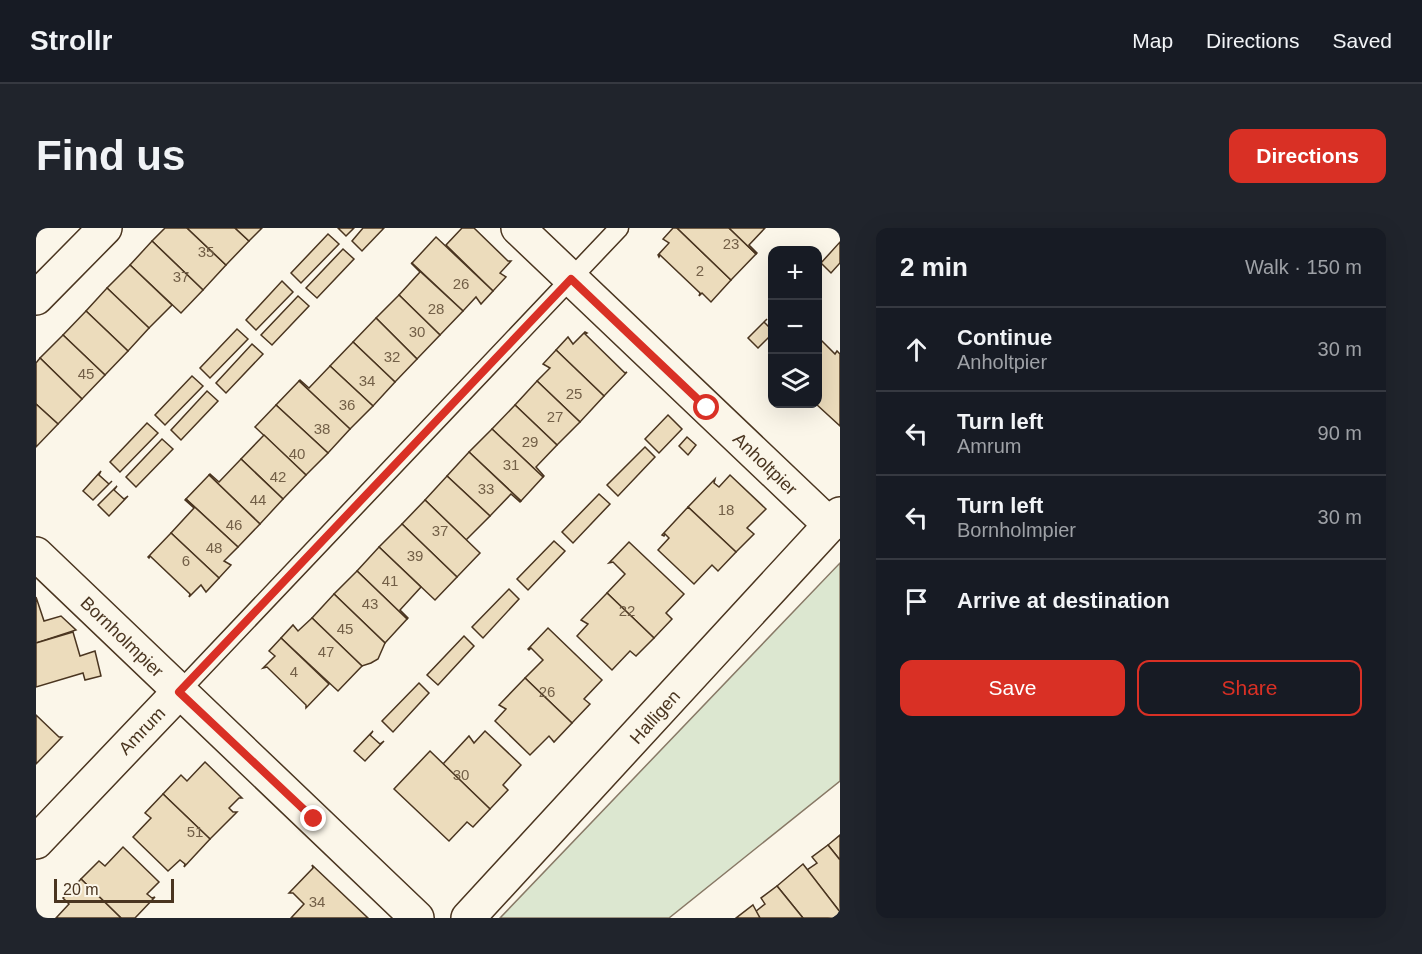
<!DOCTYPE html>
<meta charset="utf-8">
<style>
body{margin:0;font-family:Helvetica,sans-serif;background:#20242c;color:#f1f3f6}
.controls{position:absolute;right:18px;top:18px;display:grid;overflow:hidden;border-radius:12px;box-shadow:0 6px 24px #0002}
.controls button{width:54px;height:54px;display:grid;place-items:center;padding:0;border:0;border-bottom:2px solid #363941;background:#171b24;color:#f1f3f6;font:30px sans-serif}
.scale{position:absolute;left:18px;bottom:15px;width:120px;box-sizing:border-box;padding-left:6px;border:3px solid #4a3520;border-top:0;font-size:16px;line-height:21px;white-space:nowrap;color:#4a3520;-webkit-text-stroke:4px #fbf6e9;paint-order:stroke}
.stop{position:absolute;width:18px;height:18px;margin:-14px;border:4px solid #d93025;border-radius:50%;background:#fff}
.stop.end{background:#d93025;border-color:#fff;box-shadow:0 2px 6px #0008}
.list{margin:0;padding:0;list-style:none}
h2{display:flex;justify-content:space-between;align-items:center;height:78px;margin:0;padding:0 24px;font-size:26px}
h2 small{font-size:20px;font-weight:400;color:#9ea1a6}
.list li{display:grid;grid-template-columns:39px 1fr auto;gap:18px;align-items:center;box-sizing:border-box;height:84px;padding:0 24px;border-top:2px solid #363941}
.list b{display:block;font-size:22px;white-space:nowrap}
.list p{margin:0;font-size:20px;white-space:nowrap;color:#9ea1a6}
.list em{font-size:20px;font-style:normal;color:#9ea1a6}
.actions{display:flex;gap:12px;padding:18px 24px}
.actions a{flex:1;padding:14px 0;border:2px solid #d93025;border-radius:12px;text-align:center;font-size:21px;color:#d93025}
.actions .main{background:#d93025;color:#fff}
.icon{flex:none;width:33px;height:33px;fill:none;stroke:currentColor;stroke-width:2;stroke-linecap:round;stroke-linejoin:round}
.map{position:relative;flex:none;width:804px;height:690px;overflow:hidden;border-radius:12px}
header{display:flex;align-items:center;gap:36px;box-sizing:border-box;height:84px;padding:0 30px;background:#171b24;border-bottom:2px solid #363941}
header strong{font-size:28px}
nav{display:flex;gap:33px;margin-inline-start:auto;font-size:21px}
.intro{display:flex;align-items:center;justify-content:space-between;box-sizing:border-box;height:144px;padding:0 36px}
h1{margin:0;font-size:42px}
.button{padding:15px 27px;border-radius:12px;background:#d93025;color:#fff;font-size:21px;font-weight:700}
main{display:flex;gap:36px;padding:0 36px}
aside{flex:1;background:#171b24;border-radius:12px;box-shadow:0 6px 24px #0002}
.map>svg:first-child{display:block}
.green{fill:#dce7d0;stroke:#887966;stroke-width:1.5}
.building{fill:#ecdcbc;stroke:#4a3520;stroke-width:1.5}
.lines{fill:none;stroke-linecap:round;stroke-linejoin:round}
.lane-casing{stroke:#4a3520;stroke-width:21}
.street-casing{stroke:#4a3520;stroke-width:36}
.lane{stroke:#fbf6e9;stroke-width:18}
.street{stroke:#fbf6e9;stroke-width:33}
.route{stroke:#d93025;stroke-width:8}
.labels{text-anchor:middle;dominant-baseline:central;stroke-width:4.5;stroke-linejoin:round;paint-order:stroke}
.number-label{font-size:15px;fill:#725f47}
.street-label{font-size:18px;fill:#4a3520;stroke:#fbf6e9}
</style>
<header>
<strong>Strollr</strong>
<nav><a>Map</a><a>Directions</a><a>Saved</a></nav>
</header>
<div class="intro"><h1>Find us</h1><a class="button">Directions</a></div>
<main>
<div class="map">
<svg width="804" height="690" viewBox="0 0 804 690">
<rect width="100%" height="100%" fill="#fbf6e9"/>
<polygon class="green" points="804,335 804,553 633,690 464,690"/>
<g class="building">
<polygon points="129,0 151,0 190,37 167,62 116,13"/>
<polygon points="151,0 199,0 213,13 190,37"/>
<polygon points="199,0 226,0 213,13"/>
<polygon points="302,0 318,0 310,8"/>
<polygon points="327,0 348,0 326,23 316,13"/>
<polygon points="426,0 438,0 472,33 475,33 464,45 470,49 457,63 410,17"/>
<polygon points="637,0 641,0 695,52 675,74 666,65 663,68 664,65 624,27 623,29 622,27 633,15 627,11"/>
<polygon points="641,0 693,0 720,26 695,52"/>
<polygon points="693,0 729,0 713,17 721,25 720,26"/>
<polygon points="292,6 303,16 265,55 255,45"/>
<polygon points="400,9 457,63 445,76 440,69 427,83 376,35"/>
<polygon points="116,13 167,62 145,85 94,37"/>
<polygon points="804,14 804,35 795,45 785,35"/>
<polygon points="307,21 318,31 281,70 270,60"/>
<polygon points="375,35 427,83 404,107 363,67 384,44"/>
<polygon points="94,37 136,77 113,100 71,60"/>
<polygon points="246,53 257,64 220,102 210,92"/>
<polygon points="71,60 113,100 92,123 50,83"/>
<polygon points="363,67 404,107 381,131 340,90"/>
<polygon points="262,68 273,78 236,117 225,107"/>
<polygon points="50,83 92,123 69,147 27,107"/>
<polygon points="340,90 381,131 359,154 317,114"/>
<polygon points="731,91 728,94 736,102 736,106 722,120 712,110"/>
<polygon points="201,101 212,111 174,150 164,140"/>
<polygon points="549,104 551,105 549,106 589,145 591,144 568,168 520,122 532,109 537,116"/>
<polygon points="27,107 69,147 46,171 4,130"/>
<polygon points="786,113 799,126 801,123 804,126 804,198 780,176 782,118"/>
<polygon points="317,114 359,154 337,178 294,138"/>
<polygon points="216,116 227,126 190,165 180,155"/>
<polygon points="520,122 568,168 544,194 501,153 514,140 507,136"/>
<polygon points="4,130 46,171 22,196 0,176 0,135"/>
<polygon points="294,138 337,178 314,201 263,153 264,152 273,160"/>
<polygon points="156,148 167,158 129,197 119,187"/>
<polygon points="263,153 314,201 292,225 240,177"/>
<polygon points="501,153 544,194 521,217 479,177"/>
<polygon points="171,163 182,173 145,212 135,202"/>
<polygon points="0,176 22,196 0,219"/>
<polygon points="240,177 292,225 270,247 219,199"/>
<polygon points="479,177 521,217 500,239 508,248 507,249 456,201"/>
<polygon points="632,187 646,201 623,225 609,211"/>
<polygon points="111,195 122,205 84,244 74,234"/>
<polygon points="456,201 507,249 485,273 433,224"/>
<polygon points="228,207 270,247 247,271 205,231"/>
<polygon points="651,209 660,217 652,227 643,218"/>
<polygon points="126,211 137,221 100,259 90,249"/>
<polygon points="609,219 619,229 582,268 571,257"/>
<polygon points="433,224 485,273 484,274 475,266 454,288 411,248"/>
<polygon points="205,231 247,271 224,296 173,247 174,246 183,254"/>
<polygon points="65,243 63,247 73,256 76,253 57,272 47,263"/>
<polygon points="173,247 224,296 202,319 150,271"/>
<polygon points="694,247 730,281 711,300 718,306 700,324 652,279 679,251 678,255 683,259"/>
<polygon points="411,248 454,288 430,312 389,272"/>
<polygon points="81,258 78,262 88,271 92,268 73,288 62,277"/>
<polygon points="563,266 574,276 537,315 526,304"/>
<polygon points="150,271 202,319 188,333 195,337 183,350 135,305 158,280 149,272"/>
<polygon points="389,272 444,325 421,349 366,296"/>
<polygon points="652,279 700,324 682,343 676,337 658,356 622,322 633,310 629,306 628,308 626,307"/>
<polygon points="366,296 421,349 399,372 343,319"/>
<polygon points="135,305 183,350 170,364 165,357 153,369 154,366 114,328 113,330 112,329"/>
<polygon points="518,313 529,323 492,362 481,351"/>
<polygon points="593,314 648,366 630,385 636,391 618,410 571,365 589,346 577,334 573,335"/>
<polygon points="343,319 385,359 364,382 372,390 371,391 321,343"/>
<polygon points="321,343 371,391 349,415 298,366"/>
<polygon points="473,361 483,371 447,410 436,399"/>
<polygon points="571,365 618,410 600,428 594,423 576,442 541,408 552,396 545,392"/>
<polygon points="298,366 349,415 342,431 335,435 326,438 276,390"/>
<polygon points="0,369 8,393 25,388 40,402 0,415"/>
<polygon points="276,390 326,438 302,463 245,410 257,397 262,403"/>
<polygon points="512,400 566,452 548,471 554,476 536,495 489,450 507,432 495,420 493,422 492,421"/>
<polygon points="37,404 44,428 59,423 65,448 49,452 47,445 0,459 0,415"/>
<polygon points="428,408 438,418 402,457 391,447"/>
<polygon points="245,410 293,456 270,480 270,477 231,439 227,440 239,428 233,423"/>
<polygon points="489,450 536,495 518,514 513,508 494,527 459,493 470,481 463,477"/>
<polygon points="383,455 393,465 357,504 346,493"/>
<polygon points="0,487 23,509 26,509 0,536"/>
<polygon points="337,503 334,507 344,516 348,513 329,533 318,523"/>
<polygon points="449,503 485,537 467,557 472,562 454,581 407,536 433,508 438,515"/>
<polygon points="394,523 454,581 437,599 431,594 413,613 358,561"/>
<polygon points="169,534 206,570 203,570 193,580 197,584 201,584 174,611 127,566 145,547 151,553"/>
<polygon points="127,566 174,611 148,639 149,636 144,632 132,643 97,609 115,590 109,585"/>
<polygon points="804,607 804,632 792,617"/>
<polygon points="792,617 804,632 804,684 771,642 781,635 776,629"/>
<polygon points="87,619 123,654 111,666 116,670 119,669 99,690 85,690 45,651 63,633 69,638"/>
<polygon points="767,636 804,684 804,690 767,690 741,658"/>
<polygon points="276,637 332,690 255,690 268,676 257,665 253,665 277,640"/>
<polygon points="45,651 85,690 20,690 33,676 27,670"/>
<polygon points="741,658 767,690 724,690 719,684 729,676 725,670"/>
<polygon points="717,677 724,690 700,690"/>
</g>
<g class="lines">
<defs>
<polyline id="lane" points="143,464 583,0"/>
<g id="street">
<polyline points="482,0 794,297"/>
<polyline points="0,70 69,0"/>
<polyline points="0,326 381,690"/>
<polyline points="0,614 143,464"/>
<polyline points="432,690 804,286"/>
</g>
</defs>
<use href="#lane" class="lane-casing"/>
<use href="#street" class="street-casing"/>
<use href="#lane" class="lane"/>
<use href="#street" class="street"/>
</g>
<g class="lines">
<polyline class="route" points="278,591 143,464 535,51 671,180"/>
</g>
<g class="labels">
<g class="number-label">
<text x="695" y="15">23</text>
<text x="170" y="23">35</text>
<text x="664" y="42">2</text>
<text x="145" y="48">37</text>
<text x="425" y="55">26</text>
<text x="400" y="80">28</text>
<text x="381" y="103">30</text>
<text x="356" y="128">32</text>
<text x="50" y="145">45</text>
<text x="331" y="152">34</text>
<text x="538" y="165">25</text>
<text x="311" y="176">36</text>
<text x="519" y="188">27</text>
<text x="286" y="200">38</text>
<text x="494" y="213">29</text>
<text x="261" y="225">40</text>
<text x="475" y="236">31</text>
<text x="242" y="248">42</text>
<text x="450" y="260">33</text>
<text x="222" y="271">44</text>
<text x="690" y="281">18</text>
<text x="198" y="296">46</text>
<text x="404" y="302">37</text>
<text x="178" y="319">48</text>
<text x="379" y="327">39</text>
<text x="150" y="332">6</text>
<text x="354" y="352">41</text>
<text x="334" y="375">43</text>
<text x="591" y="382">22</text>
<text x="309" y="400">45</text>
<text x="290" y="423">47</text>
<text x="258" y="443">4</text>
<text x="511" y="463">26</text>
<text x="425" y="546">30</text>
<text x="159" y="603">51</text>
<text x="281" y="673">34</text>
</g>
<g class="street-label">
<text transform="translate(729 236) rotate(44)">Anholtpier</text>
<text transform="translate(86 409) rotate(44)">Bornholmpier</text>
<text transform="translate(619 489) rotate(-48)">Halligen</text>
<text transform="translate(106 503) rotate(-46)">Amrum</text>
</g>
</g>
</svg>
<div class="controls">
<button>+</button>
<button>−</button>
<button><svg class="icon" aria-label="layers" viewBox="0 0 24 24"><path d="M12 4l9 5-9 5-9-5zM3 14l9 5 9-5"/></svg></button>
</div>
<div class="scale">20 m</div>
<div class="stop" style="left:671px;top:180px"></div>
<div class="stop end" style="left:278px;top:591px"></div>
</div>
<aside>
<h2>2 min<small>Walk · 150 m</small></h2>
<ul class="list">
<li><svg class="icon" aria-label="ahead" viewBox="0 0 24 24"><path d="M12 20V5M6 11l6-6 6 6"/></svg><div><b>Continue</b><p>Anholtpier</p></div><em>30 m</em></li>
<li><svg class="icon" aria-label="left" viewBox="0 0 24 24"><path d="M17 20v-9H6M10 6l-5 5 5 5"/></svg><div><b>Turn left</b><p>Amrum</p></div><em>90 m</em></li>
<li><svg class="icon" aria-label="left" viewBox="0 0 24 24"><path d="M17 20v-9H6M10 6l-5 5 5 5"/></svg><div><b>Turn left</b><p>Bornholmpier</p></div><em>30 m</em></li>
<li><svg class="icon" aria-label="arrive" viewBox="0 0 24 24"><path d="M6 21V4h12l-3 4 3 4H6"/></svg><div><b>Arrive at destination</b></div></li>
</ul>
<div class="actions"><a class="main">Save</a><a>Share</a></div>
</aside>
</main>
